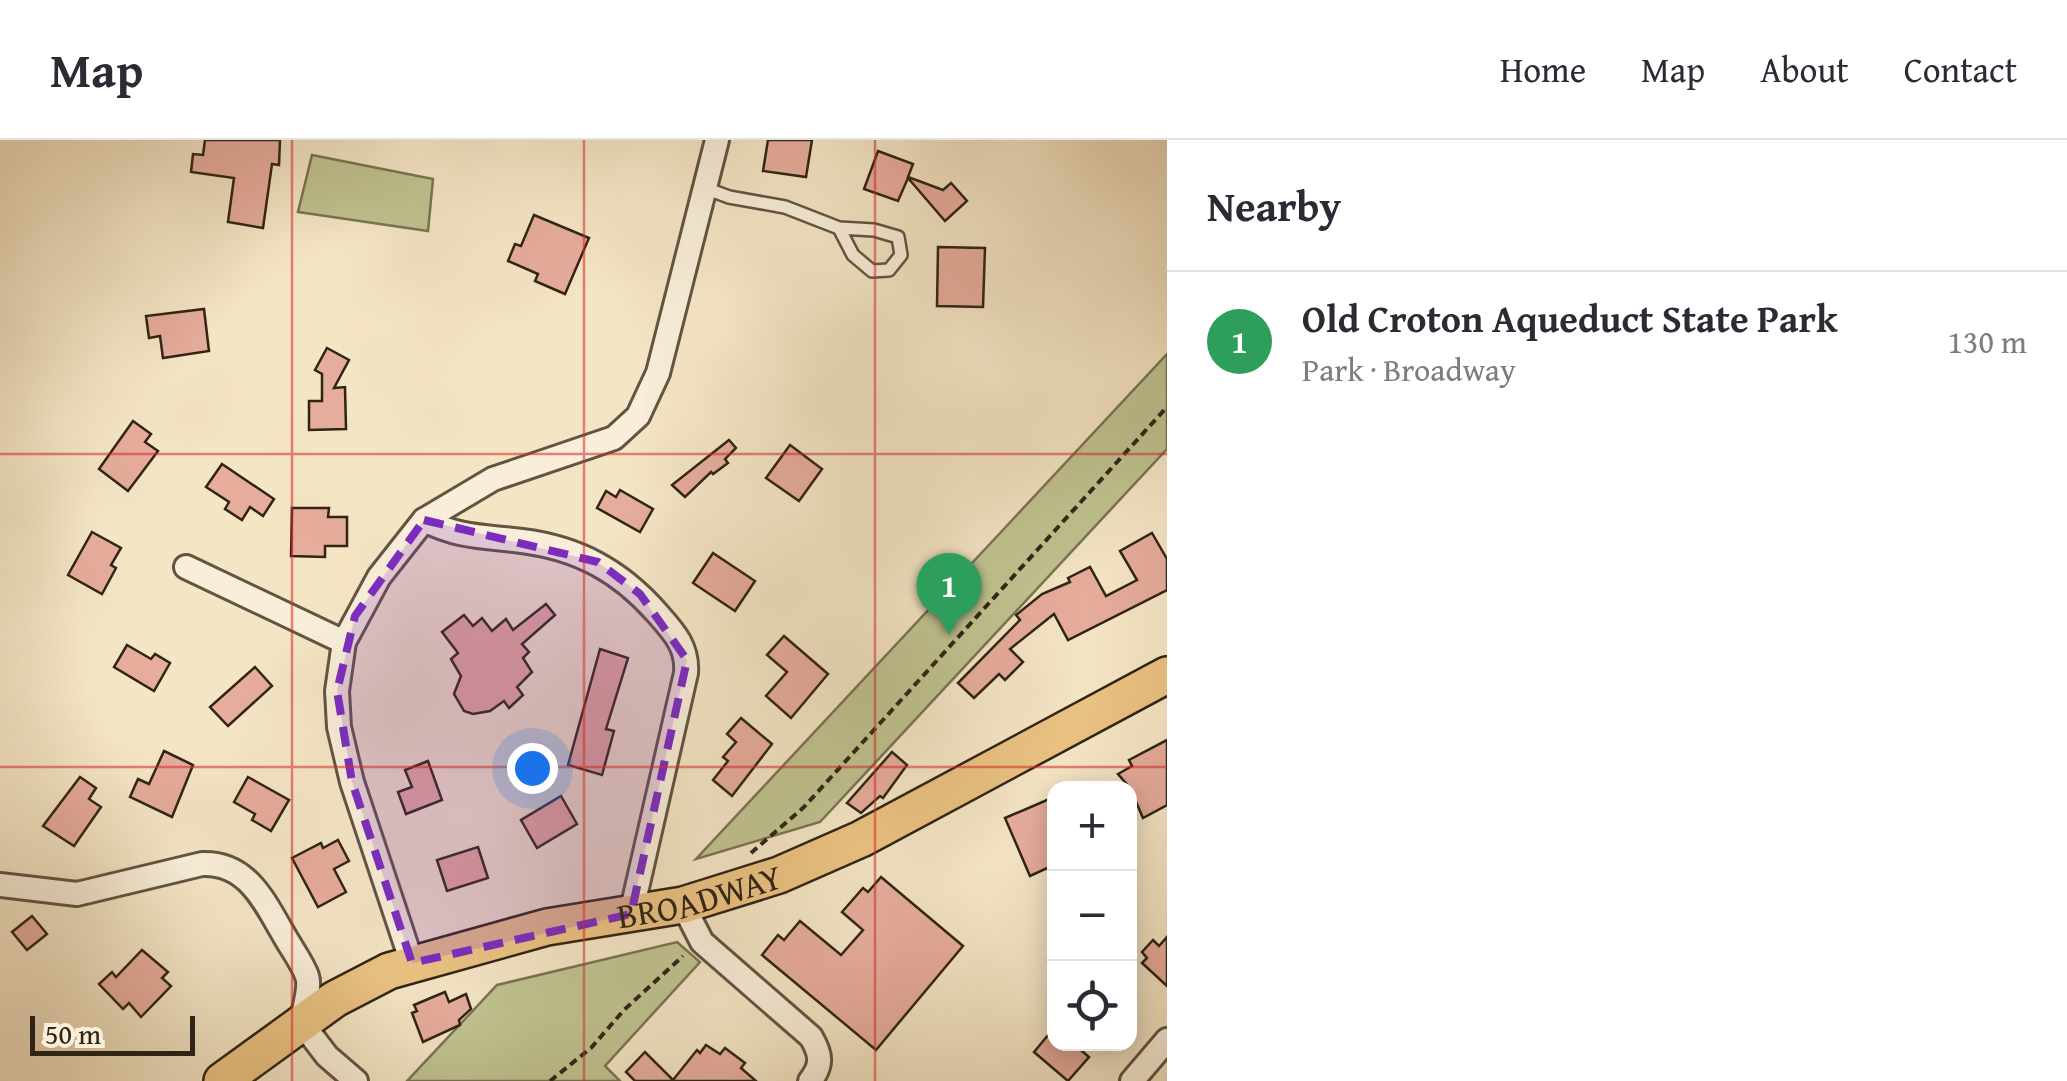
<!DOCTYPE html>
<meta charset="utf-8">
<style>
body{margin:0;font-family:"Gentium Book Plus",serif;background:#f2f2f3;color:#2b2b33}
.controls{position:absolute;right:30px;bottom:30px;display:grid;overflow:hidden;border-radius:20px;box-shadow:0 5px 25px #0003}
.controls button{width:90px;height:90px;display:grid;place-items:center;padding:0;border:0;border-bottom:2px solid #e1e1e2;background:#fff;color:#2b2b33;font:50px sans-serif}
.scale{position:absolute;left:30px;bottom:25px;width:165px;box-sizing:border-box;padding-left:10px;border:5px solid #302415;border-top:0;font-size:28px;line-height:35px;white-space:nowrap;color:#302415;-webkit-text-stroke:8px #f8eed9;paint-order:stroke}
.you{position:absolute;left:532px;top:628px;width:35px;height:35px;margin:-25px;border:8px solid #fff;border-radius:50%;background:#1a73e8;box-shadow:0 0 0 15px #1a73e833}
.badge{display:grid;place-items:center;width:65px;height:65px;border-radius:50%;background:#1a73e8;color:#fff;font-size:32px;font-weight:700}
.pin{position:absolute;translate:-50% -82px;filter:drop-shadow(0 2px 5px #0008)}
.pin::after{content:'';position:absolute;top:52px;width:35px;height:30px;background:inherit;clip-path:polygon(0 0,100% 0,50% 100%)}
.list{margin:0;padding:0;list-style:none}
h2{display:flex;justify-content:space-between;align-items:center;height:130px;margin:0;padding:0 40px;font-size:42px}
h2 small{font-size:32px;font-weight:400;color:#7c7c81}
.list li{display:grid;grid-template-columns:65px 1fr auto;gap:30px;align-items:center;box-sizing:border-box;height:140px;padding:0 40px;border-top:2px solid #e1e1e2}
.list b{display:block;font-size:38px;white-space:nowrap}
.list p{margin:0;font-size:32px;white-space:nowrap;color:#7c7c81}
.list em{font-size:32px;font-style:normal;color:#7c7c81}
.icon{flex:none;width:55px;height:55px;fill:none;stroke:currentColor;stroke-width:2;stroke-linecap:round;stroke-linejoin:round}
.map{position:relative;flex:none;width:1167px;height:941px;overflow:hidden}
header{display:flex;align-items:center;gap:60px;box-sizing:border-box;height:140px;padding:0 50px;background:#fff;border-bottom:2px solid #e1e1e2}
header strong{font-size:48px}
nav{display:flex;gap:55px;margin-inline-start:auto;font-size:35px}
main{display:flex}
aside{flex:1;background:#fff}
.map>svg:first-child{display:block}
.green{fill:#c0c391;stroke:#787453;stroke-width:2.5}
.building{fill:#e6ac9c;stroke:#302415;stroke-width:2.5}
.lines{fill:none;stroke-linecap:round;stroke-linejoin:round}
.service-casing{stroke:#615441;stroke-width:16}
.minor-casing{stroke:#615441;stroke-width:28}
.primary-casing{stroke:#302415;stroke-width:40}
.path{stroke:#302415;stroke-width:4;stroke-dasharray:8 5;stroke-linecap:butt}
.service{stroke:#f8eed9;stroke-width:11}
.minor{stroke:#f8eed9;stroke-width:22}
.primary{stroke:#eac282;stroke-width:35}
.marked{fill:#7b2cbf;fill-opacity:0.2;stroke:#7b2cbf;stroke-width:8;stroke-dasharray:20 12;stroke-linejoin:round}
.grid{fill:none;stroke:#d62828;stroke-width:2.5;stroke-opacity:0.55}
.labels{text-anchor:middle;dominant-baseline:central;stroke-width:10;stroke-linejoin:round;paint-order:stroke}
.street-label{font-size:35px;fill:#302415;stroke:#f8eed9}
</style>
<header>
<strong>Map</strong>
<nav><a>Home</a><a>Map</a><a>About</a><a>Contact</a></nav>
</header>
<main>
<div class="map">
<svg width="1167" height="941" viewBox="0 0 1167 941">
<rect width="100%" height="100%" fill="#f4e5c5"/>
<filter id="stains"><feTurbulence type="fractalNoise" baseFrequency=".002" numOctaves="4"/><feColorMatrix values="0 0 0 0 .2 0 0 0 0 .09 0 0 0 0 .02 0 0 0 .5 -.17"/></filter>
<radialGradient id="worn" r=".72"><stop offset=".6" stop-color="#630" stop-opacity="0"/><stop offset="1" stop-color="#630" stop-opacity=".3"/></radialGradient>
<g class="green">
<polygon points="312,15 433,39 428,91 298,72"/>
<polygon points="1167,214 1167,309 820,682 696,719"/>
<polygon points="677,802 700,822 605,926 620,941 407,941 497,845"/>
</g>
<g class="building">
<polygon points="205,0 280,0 279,25 272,24 263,88 228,82 234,38 191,32 193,14 203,15"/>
<polygon points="768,0 812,0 806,37 763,31"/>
<polygon points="878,11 913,24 908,37 943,50 951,43 967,61 945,81 908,38 898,61 864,49"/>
<polygon points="534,75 589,98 565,154 535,141 538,134 508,121 515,104 521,106"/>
<polygon points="938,107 985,108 983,167 937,166"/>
<polygon points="204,169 209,211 163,218 160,196 149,198 146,176"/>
<polygon points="327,208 349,220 334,248 345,247 346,289 309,290 309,261 322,261 322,234 315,230"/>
<polygon points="133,281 151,294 145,302 158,311 128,351 99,329"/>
<polygon points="729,300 736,308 725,319 728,323 713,334 711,332 685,357 672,345"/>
<polygon points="790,305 822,329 799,361 766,338"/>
<polygon points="222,324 274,359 263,376 250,367 242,380 225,369 229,362 206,347"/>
<polygon points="620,350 653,369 640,392 597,368 606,351 616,357"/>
<polygon points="292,368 329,368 328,377 347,377 347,406 325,406 325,417 291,416"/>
<polygon points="92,392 121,408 111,425 116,428 102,454 68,435"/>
<polygon points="1152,393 1167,419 1167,450 1068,500 1054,474 1010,509 1023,522 1005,540 999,534 974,558 958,543 1020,480 1016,475 1042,454 1070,442 1068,438 1090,427 1106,456 1137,440 1120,411"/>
<polygon points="713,413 755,441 735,471 693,443"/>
<polygon points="546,464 555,475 522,504 529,512 523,518 532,532 517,547 523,555 509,568 504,561 490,571 473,574 464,571 454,554 461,536 451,519 458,513 442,492 464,475 473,486 482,478 492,491 506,479 513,490"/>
<polygon points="784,496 828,534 791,578 766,556 787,532 767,515"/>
<polygon points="127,505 151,519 155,514 170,523 154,551 114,527"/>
<polygon points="600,509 628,518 606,589 614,591 602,635 568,625"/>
<polygon points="255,527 272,546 228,586 210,567"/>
<polygon points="741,578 772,604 732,656 713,640 728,621 723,617 736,602 727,594"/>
<polygon points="1167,600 1167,665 1143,678 1130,648 1118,634 1132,626 1129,620"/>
<polygon points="164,611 193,625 172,677 130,657 138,639 149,644"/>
<polygon points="892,612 907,625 883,658 880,656 861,673 847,663"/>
<polygon points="428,621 442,660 406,674 398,652 412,647 405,630"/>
<polygon points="80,637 96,648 89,659 101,667 74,706 43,686"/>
<polygon points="248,637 289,660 271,691 252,680 255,674 234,662"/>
<polygon points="561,656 577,684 537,708 521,680"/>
<polygon points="1054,657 1054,725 1030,736 1005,678"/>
<polygon points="338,700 349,721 334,729 346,752 318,767 292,718 321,703 323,708"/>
<polygon points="478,707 488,738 447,751 437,720"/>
<polygon points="881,737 963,806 876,910 762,815 778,795 784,800 800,781 841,815 863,790 842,772 863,748 868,752"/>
<polygon points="32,776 47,794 27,810 12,792"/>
<polygon points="1167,797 1167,846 1142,823 1147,818 1142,812 1153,800 1159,806"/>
<polygon points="142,810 168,832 162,838 171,846 141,877 129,863 123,869 99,844 112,832 116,837"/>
<polygon points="445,852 449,862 466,854 471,869 459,880 460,885 423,902 412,873 417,871 414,865"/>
<polygon points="1054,888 1054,904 1074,904 1089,917 1068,941 1034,912"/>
<polygon points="706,905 720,914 725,908 745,923 741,928 756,941 635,941 626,932 645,912 673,940 697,910 700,913"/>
</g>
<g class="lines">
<defs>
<polyline id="service" points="705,48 729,57 785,67 839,88 853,115 872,131 889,130 901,115 898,97 874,90 839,88"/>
<g id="minor">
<path d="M424,380c36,18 60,16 98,21 56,7 98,30 135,72 17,19 31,34 29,60l-55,241"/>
<polyline points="186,427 344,502"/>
<path d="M0,745l77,9 125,-30c45,-2 62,37 82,71 7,13 18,27 23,41 4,12 -3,33 -6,46l26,34 29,25"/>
<path d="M683,765l19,37 109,95c10,17 12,28 -1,44"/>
<polyline points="412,823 352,642 339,587 337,551 344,502 379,437 424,380 493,339 614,298 638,276 658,233 717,0"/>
<polyline points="1132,941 1167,900"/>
</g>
<g id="primary">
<path id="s1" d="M222,941l113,-82 54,-28 158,-44 136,-22 96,-30 82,-36 306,-164"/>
</g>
</defs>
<use href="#service" class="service-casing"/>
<use href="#minor" class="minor-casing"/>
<use href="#primary" class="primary-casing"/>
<g class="path">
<polyline points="751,713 804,667 1167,267"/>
<polyline points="550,941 591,908 624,870 683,816"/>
</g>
<use href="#service" class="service"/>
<use href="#minor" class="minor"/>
<use href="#primary" class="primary"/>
</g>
<path class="marked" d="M424,380l174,42 42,32 47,66 -56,254 -219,49 -60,-181 -15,-91 18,-75z"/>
<path class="grid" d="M292,0v941M584,0v941M875,0v941M0,314h1167M0,627h1167"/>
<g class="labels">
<g class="street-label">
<text stroke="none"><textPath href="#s1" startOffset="520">BROADWAY</textPath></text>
</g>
</g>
<rect width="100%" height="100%" filter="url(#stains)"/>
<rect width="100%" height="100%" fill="url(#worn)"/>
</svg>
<div class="controls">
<button>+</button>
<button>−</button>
<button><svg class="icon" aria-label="locate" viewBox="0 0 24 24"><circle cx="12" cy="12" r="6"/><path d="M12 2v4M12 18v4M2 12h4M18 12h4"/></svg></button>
</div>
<div class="scale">50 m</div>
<div class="you"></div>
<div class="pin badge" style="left:949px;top:495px;background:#2e9e5b">1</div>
</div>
<aside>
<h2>Nearby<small></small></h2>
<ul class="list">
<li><span class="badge" style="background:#2e9e5b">1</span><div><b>Old Croton Aqueduct State Park</b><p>Park · Broadway</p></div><em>130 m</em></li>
</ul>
</aside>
</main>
